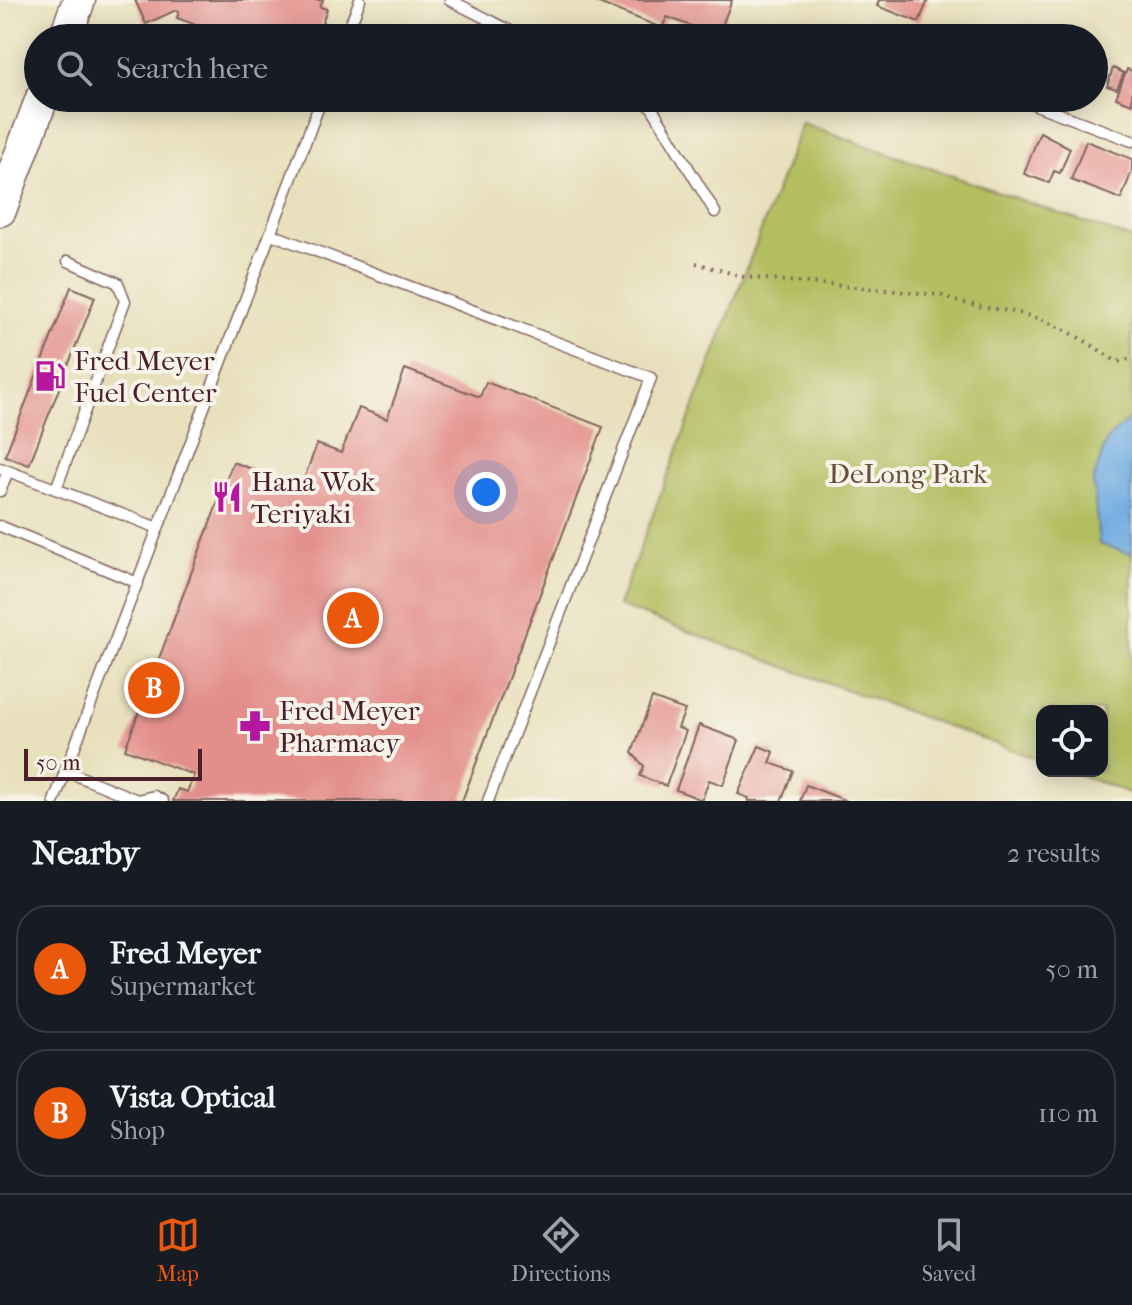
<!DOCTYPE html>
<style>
body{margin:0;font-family:"IM FELL French Canon",serif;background:#20242c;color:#f1f3f6}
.controls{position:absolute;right:24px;bottom:24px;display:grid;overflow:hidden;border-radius:16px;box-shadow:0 4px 20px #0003}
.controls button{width:72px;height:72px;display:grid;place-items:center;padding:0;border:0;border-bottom:2px solid #363941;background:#171b24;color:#f1f3f6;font:40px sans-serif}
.scale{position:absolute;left:24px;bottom:20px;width:178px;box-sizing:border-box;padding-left:8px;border:4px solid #4a1f2b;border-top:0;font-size:22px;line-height:28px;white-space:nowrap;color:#4a1f2b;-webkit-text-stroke:6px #f7f3e8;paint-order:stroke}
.you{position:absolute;left:486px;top:492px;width:28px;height:28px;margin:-20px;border:6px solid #fff;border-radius:50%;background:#1a73e8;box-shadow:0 0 0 12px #1a73e833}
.badge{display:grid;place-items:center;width:52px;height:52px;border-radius:50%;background:#ea580c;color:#fff;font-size:26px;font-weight:700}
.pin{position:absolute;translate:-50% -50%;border:4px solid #fff;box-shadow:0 2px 8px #0006}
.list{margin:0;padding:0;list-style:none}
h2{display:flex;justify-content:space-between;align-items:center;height:104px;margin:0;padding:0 32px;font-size:34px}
h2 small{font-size:26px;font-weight:400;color:#9ea1a6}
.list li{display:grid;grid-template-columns:52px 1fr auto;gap:24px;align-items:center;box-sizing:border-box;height:128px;margin:0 16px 16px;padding:0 16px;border:2px solid #363941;border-radius:32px}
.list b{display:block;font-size:30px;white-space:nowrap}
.list p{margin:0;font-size:26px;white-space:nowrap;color:#9ea1a6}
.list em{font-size:26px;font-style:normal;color:#9ea1a6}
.icon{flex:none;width:44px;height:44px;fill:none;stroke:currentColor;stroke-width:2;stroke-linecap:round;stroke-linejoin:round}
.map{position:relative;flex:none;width:1132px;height:801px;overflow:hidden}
.search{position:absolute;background:#171b24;box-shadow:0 4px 20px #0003;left:24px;right:24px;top:24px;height:88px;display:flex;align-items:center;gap:20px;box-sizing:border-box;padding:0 28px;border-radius:44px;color:#9ea1a6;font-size:30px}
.sheet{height:392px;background:#171b24}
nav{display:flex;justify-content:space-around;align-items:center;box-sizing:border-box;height:112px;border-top:2px solid #363941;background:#171b24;font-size:22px;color:#9ea1a6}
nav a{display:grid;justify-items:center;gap:4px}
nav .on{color:#ea580c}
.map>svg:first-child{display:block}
.green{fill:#b2be60;stroke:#7e6e46;stroke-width:2}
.water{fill:#6face1;stroke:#5c6686;stroke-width:2}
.building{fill:#e38e8a}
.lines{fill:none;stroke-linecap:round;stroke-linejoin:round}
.lane-casing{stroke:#81635e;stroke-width:13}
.primary-casing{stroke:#81635e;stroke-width:35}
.path{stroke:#81635e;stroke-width:4;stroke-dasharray:2 6;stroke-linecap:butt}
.lane{stroke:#fff;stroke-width:10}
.primary{stroke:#fff;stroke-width:32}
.labels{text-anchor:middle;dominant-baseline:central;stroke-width:8;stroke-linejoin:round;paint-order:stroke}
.poi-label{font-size:28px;fill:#4a1f2b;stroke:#f7f3e8;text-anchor:start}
.park-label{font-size:28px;fill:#694f3b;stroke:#f7f3e8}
</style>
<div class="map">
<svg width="1132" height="801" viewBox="0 0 1132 801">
<rect width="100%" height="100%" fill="#f7f3e8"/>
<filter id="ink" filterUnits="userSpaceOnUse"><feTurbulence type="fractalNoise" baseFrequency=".0125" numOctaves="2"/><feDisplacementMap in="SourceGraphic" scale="16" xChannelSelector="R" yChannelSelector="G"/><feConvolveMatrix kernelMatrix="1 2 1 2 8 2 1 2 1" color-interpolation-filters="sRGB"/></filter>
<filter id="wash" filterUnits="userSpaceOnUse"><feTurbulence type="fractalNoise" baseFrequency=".006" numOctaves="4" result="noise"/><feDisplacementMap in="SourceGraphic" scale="32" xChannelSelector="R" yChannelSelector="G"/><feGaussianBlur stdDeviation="1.8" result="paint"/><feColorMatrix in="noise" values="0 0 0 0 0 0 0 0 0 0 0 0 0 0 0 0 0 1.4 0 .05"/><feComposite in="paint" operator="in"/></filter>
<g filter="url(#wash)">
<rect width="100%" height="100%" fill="#e8e0bc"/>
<polygon class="green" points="802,123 1132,239 1132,794 1069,771 1102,771 1102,711 1042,711 1042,761 618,606"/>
<polygon class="water" points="1132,417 1132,554 1099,544 1093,481 1107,439"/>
<g id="blocks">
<g class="building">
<polygon points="135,0 323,0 320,7 327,9 317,38 231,38 177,18 179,11 176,10 146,24"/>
<polygon points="591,0 732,0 718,36 667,17 662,28"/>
<polygon points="879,0 928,0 919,22 877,6"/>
<polygon points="1113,68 1124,73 1117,89 1107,86"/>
<polygon points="1127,69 1132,71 1132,104 1116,98"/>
<polygon points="1040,132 1070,148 1060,173 1054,171 1049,183 1024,174"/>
<polygon points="1086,141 1132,159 1132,171 1121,199 1071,180"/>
<polygon points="71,287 95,297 29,465 5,456"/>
<polygon points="405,369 480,397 486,382 603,427 462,801 173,801 178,789 187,792 194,775 125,749 233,462 301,487 317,444 341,453 359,408 387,419"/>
<polygon points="652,698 685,710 678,728 686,731 666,786 640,776 644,766 632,753"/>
<polygon points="699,725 739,740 723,785 709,780 702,800 676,790"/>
<polygon points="759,746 774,752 770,763 793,771 781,801 748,801 749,798 738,794"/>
<polygon points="806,785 847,801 800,801"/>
</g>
</g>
</g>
<g filter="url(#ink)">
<use href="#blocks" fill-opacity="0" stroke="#81635e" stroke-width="2"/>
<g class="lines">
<defs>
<g id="lane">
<polyline points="450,0 524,38"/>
<polyline points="345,38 360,0"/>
<polyline points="635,98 651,106 715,212"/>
<polyline points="1017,98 1132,141"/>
<polyline points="271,234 651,378 488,801"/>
<polyline points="0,468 158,528"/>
<polyline points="56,489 125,301 118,283 68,261"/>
<polyline points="0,491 8,471"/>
<polyline points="0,526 138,583"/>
<polyline points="66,771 137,800 154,796 163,801"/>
<polyline points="54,801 322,98"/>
</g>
<g id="primary">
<polyline points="65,38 79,0"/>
<polyline points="0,210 42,98"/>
</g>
</defs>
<use href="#lane" class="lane-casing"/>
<use href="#primary" class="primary-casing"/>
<path class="path" d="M696,263l48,14 196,18c28,12 46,11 74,17 40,9 70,27 103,50l15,-4"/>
<use href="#lane" class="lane"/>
<use href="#primary" class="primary"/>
</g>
</g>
<defs>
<symbol id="fuel-bare" viewBox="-9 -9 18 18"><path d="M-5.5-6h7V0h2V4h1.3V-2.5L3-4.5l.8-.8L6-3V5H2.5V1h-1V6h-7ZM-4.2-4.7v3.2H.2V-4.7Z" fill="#b5179e" stroke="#f7f3e8" stroke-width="2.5" paint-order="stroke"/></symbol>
<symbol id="restaurant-bare" viewBox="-9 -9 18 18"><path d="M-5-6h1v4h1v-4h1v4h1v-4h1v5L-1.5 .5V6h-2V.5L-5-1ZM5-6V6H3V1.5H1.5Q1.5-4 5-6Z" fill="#b5179e" stroke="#f7f3e8" stroke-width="2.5" paint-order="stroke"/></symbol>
<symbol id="pharmacy-bare" viewBox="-9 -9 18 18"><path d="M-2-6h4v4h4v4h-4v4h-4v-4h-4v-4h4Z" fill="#b5179e" stroke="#f7f3e8" stroke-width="2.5" paint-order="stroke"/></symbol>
</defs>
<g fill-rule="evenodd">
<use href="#fuel-bare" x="28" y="354" width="44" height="44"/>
<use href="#restaurant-bare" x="205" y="475" width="44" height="44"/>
<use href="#pharmacy-bare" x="233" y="704" width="44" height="44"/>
</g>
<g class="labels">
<g class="poi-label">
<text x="74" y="360">Fred Meyer<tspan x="74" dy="32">Fuel Center</tspan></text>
<text x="251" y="481">Hana Wok<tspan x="251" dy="32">Teriyaki</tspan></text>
<text x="279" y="710">Fred Meyer<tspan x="279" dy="32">Pharmacy</tspan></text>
</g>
<g class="park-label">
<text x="908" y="473">DeLong Park</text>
</g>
</g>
</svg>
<div class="controls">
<button><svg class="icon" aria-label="locate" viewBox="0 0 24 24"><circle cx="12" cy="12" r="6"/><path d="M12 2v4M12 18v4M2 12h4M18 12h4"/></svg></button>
</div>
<div class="scale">50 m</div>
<div class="you"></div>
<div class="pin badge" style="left:353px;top:618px">A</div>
<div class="pin badge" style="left:154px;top:688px">B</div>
<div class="search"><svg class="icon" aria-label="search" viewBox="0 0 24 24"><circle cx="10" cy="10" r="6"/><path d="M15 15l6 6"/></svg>Search here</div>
</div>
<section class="sheet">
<h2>Nearby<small>2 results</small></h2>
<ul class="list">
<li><span class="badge">A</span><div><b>Fred Meyer</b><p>Supermarket</p></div><em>50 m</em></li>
<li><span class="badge">B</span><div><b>Vista Optical</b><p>Shop</p></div><em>110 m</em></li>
</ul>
</section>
<nav>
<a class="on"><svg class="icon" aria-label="map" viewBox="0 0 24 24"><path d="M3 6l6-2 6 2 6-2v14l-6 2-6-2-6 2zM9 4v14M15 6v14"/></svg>Map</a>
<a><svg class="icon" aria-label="directions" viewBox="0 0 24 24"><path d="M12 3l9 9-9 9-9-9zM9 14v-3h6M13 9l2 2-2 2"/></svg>Directions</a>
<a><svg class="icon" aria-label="saved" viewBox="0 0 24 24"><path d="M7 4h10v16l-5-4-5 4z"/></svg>Saved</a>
</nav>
